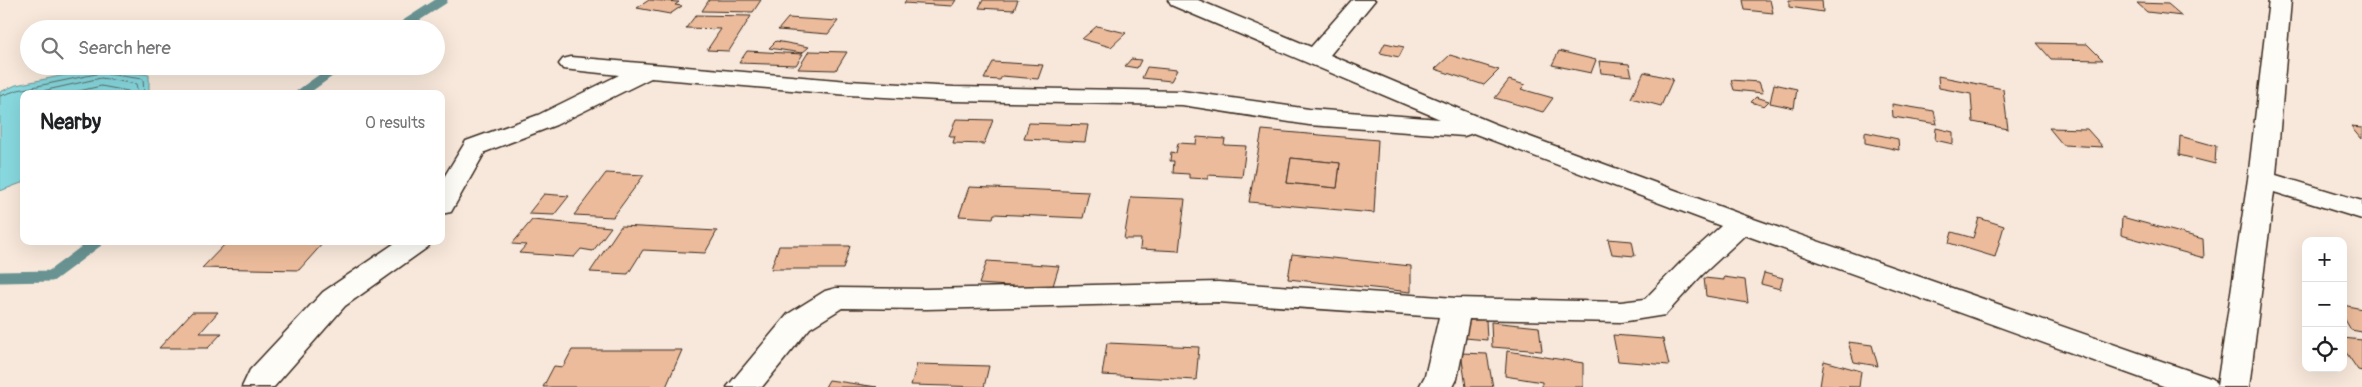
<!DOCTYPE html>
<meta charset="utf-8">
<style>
body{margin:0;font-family:Pangolin,sans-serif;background:#f6f6f6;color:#202124}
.controls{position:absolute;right:15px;bottom:15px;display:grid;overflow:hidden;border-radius:10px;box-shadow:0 5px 20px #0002}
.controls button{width:45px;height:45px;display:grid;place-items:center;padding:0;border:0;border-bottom:1px solid #e0e0e0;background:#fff;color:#202124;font:25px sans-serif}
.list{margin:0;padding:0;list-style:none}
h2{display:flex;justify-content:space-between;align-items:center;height:65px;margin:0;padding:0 20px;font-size:21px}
h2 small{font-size:16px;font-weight:400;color:#757577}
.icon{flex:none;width:28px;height:28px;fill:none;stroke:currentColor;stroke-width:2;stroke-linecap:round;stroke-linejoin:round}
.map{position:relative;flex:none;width:2362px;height:387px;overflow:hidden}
.search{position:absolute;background:#fff;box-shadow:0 5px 20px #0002;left:20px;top:20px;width:425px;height:55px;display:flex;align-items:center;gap:12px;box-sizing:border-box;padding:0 18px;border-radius:28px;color:#757577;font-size:19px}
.panel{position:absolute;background:#fff;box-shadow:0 5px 20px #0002;left:20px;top:90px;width:425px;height:155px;border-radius:10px}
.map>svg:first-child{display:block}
.water{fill:#88d9df;stroke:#699392}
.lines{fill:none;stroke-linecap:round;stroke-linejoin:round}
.shore{stroke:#5a706b;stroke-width:1}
.stream-far1{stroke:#699392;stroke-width:9}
.stream{stroke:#699392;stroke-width:11}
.building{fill:#ebbb9b;stroke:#3b2a1e;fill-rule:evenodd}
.street-casing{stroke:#3b2a1e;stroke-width:3}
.street{fill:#fdfcf7;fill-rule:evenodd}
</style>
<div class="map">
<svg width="2362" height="387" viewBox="0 0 2362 387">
<rect width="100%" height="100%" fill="#f8e8db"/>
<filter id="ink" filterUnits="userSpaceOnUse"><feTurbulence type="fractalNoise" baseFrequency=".02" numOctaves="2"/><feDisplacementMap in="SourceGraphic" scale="10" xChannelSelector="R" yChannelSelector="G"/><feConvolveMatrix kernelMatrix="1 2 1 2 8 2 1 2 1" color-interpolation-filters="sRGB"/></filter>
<g filter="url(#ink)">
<polygon class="water" points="100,68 149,75 149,94 24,94 24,182 0,191 0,92 16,85"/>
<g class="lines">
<g class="shore">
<polyline points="29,94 101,78 136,84 138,94"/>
<polyline points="66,94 101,86 128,91 130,94"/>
<polyline points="0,96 18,90 96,74 101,70 107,74 143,79 144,94"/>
</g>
<g class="stream-far1">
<polyline points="398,29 443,0"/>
<polyline points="300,94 339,66"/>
</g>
<polyline class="stream" points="0,277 51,276 98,241"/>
</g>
<g class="building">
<polygon points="649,0 679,2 675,5 682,6 670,14 637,8"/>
<polygon points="709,0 761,0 753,12 702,11"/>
<polygon points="906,0 956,0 952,6 904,3"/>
<polygon points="983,0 1018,0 1014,10 979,8"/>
<polygon points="1743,0 1770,0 1773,13 1745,10"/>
<polygon points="1789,0 1822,0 1823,12 1789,7"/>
<polygon points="2137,3 2168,4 2182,16 2147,12"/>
<polygon points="696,15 751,16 729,51 707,50 721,29 686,28"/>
<polygon points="788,18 838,21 828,34 778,30"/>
<polygon points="1097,26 1126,33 1111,47 1082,39"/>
<polygon points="776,41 809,47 802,53 769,48"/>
<polygon points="1385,43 1404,47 1399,57 1380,53"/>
<polygon points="2037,43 2087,44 2103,60 2051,59"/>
<polygon points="747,51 803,54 796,65 739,63"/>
<polygon points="809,51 847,52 836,70 798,69"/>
<polygon points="1559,51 1596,60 1591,73 1552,65"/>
<polygon points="1450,55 1499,70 1484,85 1435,69"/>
<polygon points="1131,59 1141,60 1137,68 1125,66"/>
<polygon points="1599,61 1629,64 1632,76 1601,73"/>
<polygon points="993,62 1043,65 1038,79 1002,76 1000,80 984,79"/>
<polygon points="1147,67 1177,70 1171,81 1142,78"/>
<polygon points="1644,72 1673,79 1661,106 1631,98"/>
<polygon points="1938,76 2003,89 2008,129 1973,122 1971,94 1939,88"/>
<polygon points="1509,80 1525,85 1521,89 1553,98 1543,112 1495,98"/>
<polygon points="1731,80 1759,82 1763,93 1734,90"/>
<polygon points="1774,84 1797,89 1794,108 1770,103"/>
<polygon points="1756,97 1769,101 1764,106 1751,102"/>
<polygon points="1892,104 1934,111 1937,124 1893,117"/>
<polygon points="956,119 993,120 984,144 953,143 955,136 949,136"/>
<polygon points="1029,123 1088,125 1085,142 1024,139"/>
<polygon points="2351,127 2362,128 2362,139 2361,139"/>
<polygon points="1936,128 1953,132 1953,144 1935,140"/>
<polygon points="2049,128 2087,129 2103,147 2063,145"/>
<path d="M1262,130l116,10 -4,73 -125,-11zM1291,158l49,5 -3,25 -50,-5z"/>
<polygon points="1865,132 1898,139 1899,150 1865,143"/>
<polygon points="2180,136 2216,146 2215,164 2179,155"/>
<polygon points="1197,137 1225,139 1224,145 1246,146 1242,177 1208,175 1208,179 1189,178 1189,174 1173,173 1174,161 1170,161 1171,152 1176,153 1178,143 1196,144"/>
<polygon points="1291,158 1340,163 1337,188 1287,183"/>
<polygon points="606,173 644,175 613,217 574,215"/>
<polygon points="969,187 1089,192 1083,218 994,214 993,218 959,216"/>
<polygon points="544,194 569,196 554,215 528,214"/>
<polygon points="1131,197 1185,199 1179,251 1140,249 1141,239 1124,239"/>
<polygon points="2122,217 2203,239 2204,258 2121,235"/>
<polygon points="1979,218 2004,226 1995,257 1949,243 1952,232 1973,238"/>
<polygon points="532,220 611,227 593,251 581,249 574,257 519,253 526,245 512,244"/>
<polygon points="621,226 717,231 705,253 643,250 628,274 590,272"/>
<polygon points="1608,239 1632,241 1635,256 1612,254"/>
<polygon points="228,241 263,241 324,242 299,270 202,268"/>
<polygon points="779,246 850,246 843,269 771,269"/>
<polygon points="1292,254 1411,266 1411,292 1288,279"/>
<polygon points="987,261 1059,266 1052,289 979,284"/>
<polygon points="1764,273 1783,278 1780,289 1761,284"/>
<polygon points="1724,277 1745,280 1748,303 1706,296 1704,278 1724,280"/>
<polygon points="2343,305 2362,309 2362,332 2351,330 2343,316"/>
<polygon points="192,312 218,312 200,333 222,333 208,348 159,348"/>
<polygon points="1465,318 1486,320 1487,340 1465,338"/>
<polygon points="1491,322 1539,327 1542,351 1492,347"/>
<polygon points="1613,335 1663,339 1669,365 1618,361"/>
<polygon points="2343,338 2362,340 2362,371 2358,370 2343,348"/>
<polygon points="1848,342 1872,345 1878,366 1854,362"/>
<polygon points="1107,343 1199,347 1196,380 1102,375"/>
<polygon points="572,350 682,350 666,387 543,387 554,366 563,367"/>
<polygon points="1507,351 1583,363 1583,387 1542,387 1542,382 1505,376"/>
<polygon points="1461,353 1487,354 1493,387 1466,387"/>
<polygon points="1824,361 1861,371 1859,387 1820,386"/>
<polygon points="917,364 989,366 984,387 911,385"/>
<polygon points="829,380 877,387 825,387"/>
</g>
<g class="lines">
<defs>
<g id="street">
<polygon points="1168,0 1198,0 1311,47 1352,0 1375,0 1330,55 1495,124 1751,218 2213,379 2217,386 2248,179 2269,0 2291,0 2276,175 2362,201 2362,219 2274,192 2249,387 2166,387 1745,235 1702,275 1665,315 1621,322 1469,319 1457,379 1453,387 1419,387 1425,376 1439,317 1218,302 926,309 842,308 810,328 762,387 727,387 788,314 825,291 836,288 926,289 1218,282 1456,298 1621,302 1645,299 1682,261 1721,226 1473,133 1464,136 1309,125 1182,105 954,101 849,95 651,78 556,125 485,152 451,212 441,214 441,182 466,141 538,115 619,75 563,69 559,64 563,59 571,57 849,81 954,87 1182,91 1309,109 1440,119 1171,5"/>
<polygon points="398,241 432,241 428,247 345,306 274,387 242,387 250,370 323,292"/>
</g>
</defs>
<use href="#street" class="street-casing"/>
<use href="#street" class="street"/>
</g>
</g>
</svg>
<div class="controls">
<button>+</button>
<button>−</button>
<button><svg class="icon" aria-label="locate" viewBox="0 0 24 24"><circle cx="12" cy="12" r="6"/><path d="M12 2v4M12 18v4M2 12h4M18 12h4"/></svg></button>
</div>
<div class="search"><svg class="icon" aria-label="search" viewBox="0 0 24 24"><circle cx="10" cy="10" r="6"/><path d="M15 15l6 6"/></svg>Search here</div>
<section class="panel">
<h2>Nearby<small>0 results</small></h2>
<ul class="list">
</ul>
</section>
</div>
